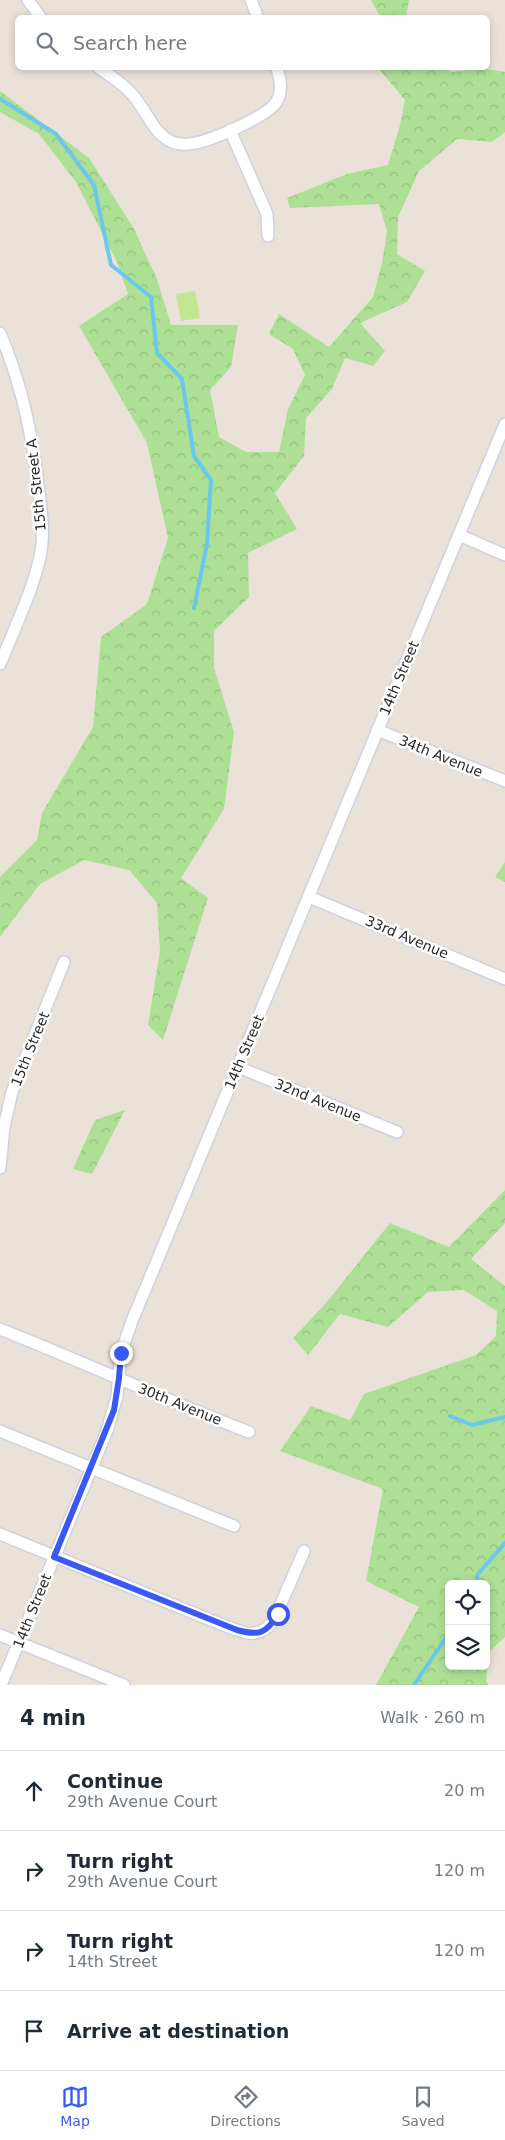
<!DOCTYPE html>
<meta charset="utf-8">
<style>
body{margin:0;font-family:"DejaVu Sans",sans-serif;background:#f2f2f3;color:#1f2937}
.controls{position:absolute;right:15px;bottom:15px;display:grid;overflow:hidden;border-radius:8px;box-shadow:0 2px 8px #0003}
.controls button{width:45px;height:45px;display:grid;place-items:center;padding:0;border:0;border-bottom:1px solid #e0e1e3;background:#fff;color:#1f2937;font:25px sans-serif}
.stop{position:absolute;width:15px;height:15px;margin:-11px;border:4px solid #3958f6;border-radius:50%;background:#fff}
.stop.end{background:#3958f6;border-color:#fff;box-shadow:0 1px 5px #0008}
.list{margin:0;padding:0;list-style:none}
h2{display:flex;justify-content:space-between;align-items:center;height:65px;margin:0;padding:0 20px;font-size:21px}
h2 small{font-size:16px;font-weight:400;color:#747a83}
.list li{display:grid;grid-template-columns:32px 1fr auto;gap:15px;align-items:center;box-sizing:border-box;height:80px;padding:0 20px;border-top:1px solid #e0e1e3}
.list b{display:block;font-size:19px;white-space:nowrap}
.list p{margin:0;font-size:16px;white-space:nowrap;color:#747a83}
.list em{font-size:16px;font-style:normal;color:#747a83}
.icon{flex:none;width:28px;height:28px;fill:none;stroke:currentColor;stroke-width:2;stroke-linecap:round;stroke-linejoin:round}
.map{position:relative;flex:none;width:505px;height:1685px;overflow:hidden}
.search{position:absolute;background:#fff;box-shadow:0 2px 8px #0003;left:15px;right:15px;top:15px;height:55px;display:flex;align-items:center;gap:12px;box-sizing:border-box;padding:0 18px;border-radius:8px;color:#747a83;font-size:19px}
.sheet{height:385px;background:#fff}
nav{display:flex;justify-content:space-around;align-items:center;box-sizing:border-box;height:70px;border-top:1px solid #e0e1e3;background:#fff;font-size:14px;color:#747a83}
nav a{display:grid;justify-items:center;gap:2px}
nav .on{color:#3958f6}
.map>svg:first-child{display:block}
.forest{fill:url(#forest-crowns);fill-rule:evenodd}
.pitch{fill:#c1e890}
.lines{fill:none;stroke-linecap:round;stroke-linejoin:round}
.stream{stroke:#6bc7ec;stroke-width:4}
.minor-casing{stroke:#ced1e0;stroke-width:14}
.minor{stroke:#fff;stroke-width:11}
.route{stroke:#3958f6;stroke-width:6}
.labels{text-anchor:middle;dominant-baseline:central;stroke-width:5;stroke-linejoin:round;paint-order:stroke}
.street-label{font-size:14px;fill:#272727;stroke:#fff}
</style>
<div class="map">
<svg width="505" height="1685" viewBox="0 0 505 1685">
<defs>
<pattern id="forest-crowns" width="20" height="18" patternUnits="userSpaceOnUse" patternTransform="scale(1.25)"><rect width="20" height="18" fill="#ade095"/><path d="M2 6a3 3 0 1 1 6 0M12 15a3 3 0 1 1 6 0" fill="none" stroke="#95c080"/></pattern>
</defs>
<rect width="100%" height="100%" fill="#eae2d8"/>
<g class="forest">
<polygon points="371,0 409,0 406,17 380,17"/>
<polygon points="378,68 442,68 453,72 481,68 505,72 505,132 492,142 457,139 419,171 398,217 397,254 425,271 407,302 360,323 385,351 373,366 345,358 332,389 306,418 304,456 275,493 297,529 248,553 249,597 214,631 214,668 234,732 224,809 181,878 208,898 163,1040 148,1025 160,951 157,903 129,870 84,860 40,884 0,937 0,877 37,840 42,813 93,727 101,637 147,604 168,538 147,443 79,326 128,294 117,262 76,182 39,134 0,112 0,91 89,158 133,227 157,279 171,325 238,325 231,367 210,390 219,437 246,452 279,452 288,409 305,375 293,349 269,334 279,314 329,347 373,297 382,263 387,231 379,204 290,208 287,198 347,174 388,165 400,125 405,100"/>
<polygon points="505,862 505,882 495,877"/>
<polygon points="125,1110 92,1174 73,1169 95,1120"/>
<path d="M505,1190v33l-34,36 34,27v351l-16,15 -3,29 3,4h-113l43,-78 -53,-26 17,-92 -103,-38 31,-45 39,14 14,-26 112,-39 20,-19 1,-25 -33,-21 -36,2 -40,35 -48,-13 -32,41 -15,-17 33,-35 64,-80 59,24zM449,1584h37v82h-37z"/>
</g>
<polygon class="pitch" points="195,291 200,318 181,321 176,294"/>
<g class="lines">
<g class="stream">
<polyline points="0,99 56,134 94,185 111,265 151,297 157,353 182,379 194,456 211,480 207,544 194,608"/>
<polyline points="450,1416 472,1425 505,1417"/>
<polyline points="475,1584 478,1574 505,1543"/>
<polyline points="414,1685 449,1633"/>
</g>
<defs>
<g id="minor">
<polyline points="28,0 41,18"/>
<polyline points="251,0 258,18"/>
<path d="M99,68c10,7 21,14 30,23 16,15 22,40 41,50 6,3 12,4 19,3 18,-1 80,-28 88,-43 6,-11 3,-22 0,-33"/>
<polyline points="230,130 267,214 268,236"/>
<path d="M0,333c21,49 32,99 38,152 3,23 7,49 2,72 -7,33 -27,75 -40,107"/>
<polyline points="459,535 505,555"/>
<polyline points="377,730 505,781"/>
<polyline points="309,897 505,979"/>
<polyline points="238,1067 397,1132"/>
<polyline points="0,1168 4,1127 12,1092 64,962"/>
<path d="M0,1329c84,33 165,71 249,103"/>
<polyline points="0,1431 234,1526"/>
<path d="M0,1534l218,89c22,8 37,19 55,-1l31,-71"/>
<polyline points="0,1635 124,1685"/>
<polyline points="1,1685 107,1431 117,1396 121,1353 132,1321 505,424"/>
</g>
</defs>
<use href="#minor" class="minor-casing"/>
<use href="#minor" class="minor"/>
</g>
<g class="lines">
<path class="route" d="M121,1353l-2,25 -5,32 -60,147 183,73c22,6 29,4 41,-16"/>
</g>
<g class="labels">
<g class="street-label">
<text transform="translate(36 485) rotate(-96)">15th Street A</text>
<text transform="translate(399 678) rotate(-67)">14th Street</text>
<text transform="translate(441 756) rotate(22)">34th Avenue</text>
<text transform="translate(407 937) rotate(23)">33rd Avenue</text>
<text transform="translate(30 1049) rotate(-68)">15th Street</text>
<text transform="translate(244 1052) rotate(-67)">14th Street</text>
<text transform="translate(318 1100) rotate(22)">32nd Avenue</text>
<text transform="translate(180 1404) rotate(22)">30th Avenue</text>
<text transform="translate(32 1611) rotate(-68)">14th Street</text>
</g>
</g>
</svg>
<div class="controls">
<button><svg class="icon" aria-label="locate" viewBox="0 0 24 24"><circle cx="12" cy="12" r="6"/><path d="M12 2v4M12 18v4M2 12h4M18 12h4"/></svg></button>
<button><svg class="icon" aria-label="layers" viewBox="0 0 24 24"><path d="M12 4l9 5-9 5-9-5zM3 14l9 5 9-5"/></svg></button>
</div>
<div class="stop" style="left:278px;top:1614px"></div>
<div class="stop end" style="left:121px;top:1353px"></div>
<div class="search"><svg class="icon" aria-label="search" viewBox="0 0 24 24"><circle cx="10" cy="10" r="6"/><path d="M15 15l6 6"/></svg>Search here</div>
</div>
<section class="sheet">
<h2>4 min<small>Walk · 260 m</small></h2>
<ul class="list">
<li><svg class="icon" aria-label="ahead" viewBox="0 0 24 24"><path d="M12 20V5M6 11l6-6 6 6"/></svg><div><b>Continue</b><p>29th Avenue Court</p></div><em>20 m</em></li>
<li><svg class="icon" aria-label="right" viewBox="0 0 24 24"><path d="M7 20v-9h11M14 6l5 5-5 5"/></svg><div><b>Turn right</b><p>29th Avenue Court</p></div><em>120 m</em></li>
<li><svg class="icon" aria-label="right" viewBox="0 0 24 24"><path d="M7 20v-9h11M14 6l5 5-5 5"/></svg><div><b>Turn right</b><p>14th Street</p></div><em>120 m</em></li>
<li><svg class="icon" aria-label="arrive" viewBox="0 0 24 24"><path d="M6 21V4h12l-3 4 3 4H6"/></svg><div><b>Arrive at destination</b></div></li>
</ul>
</section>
<nav>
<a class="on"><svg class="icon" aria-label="map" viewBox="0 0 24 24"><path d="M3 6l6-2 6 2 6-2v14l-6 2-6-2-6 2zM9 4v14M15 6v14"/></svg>Map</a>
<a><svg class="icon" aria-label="directions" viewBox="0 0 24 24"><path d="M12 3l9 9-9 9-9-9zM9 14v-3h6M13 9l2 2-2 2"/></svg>Directions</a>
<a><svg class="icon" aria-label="saved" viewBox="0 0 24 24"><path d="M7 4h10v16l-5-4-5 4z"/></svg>Saved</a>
</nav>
